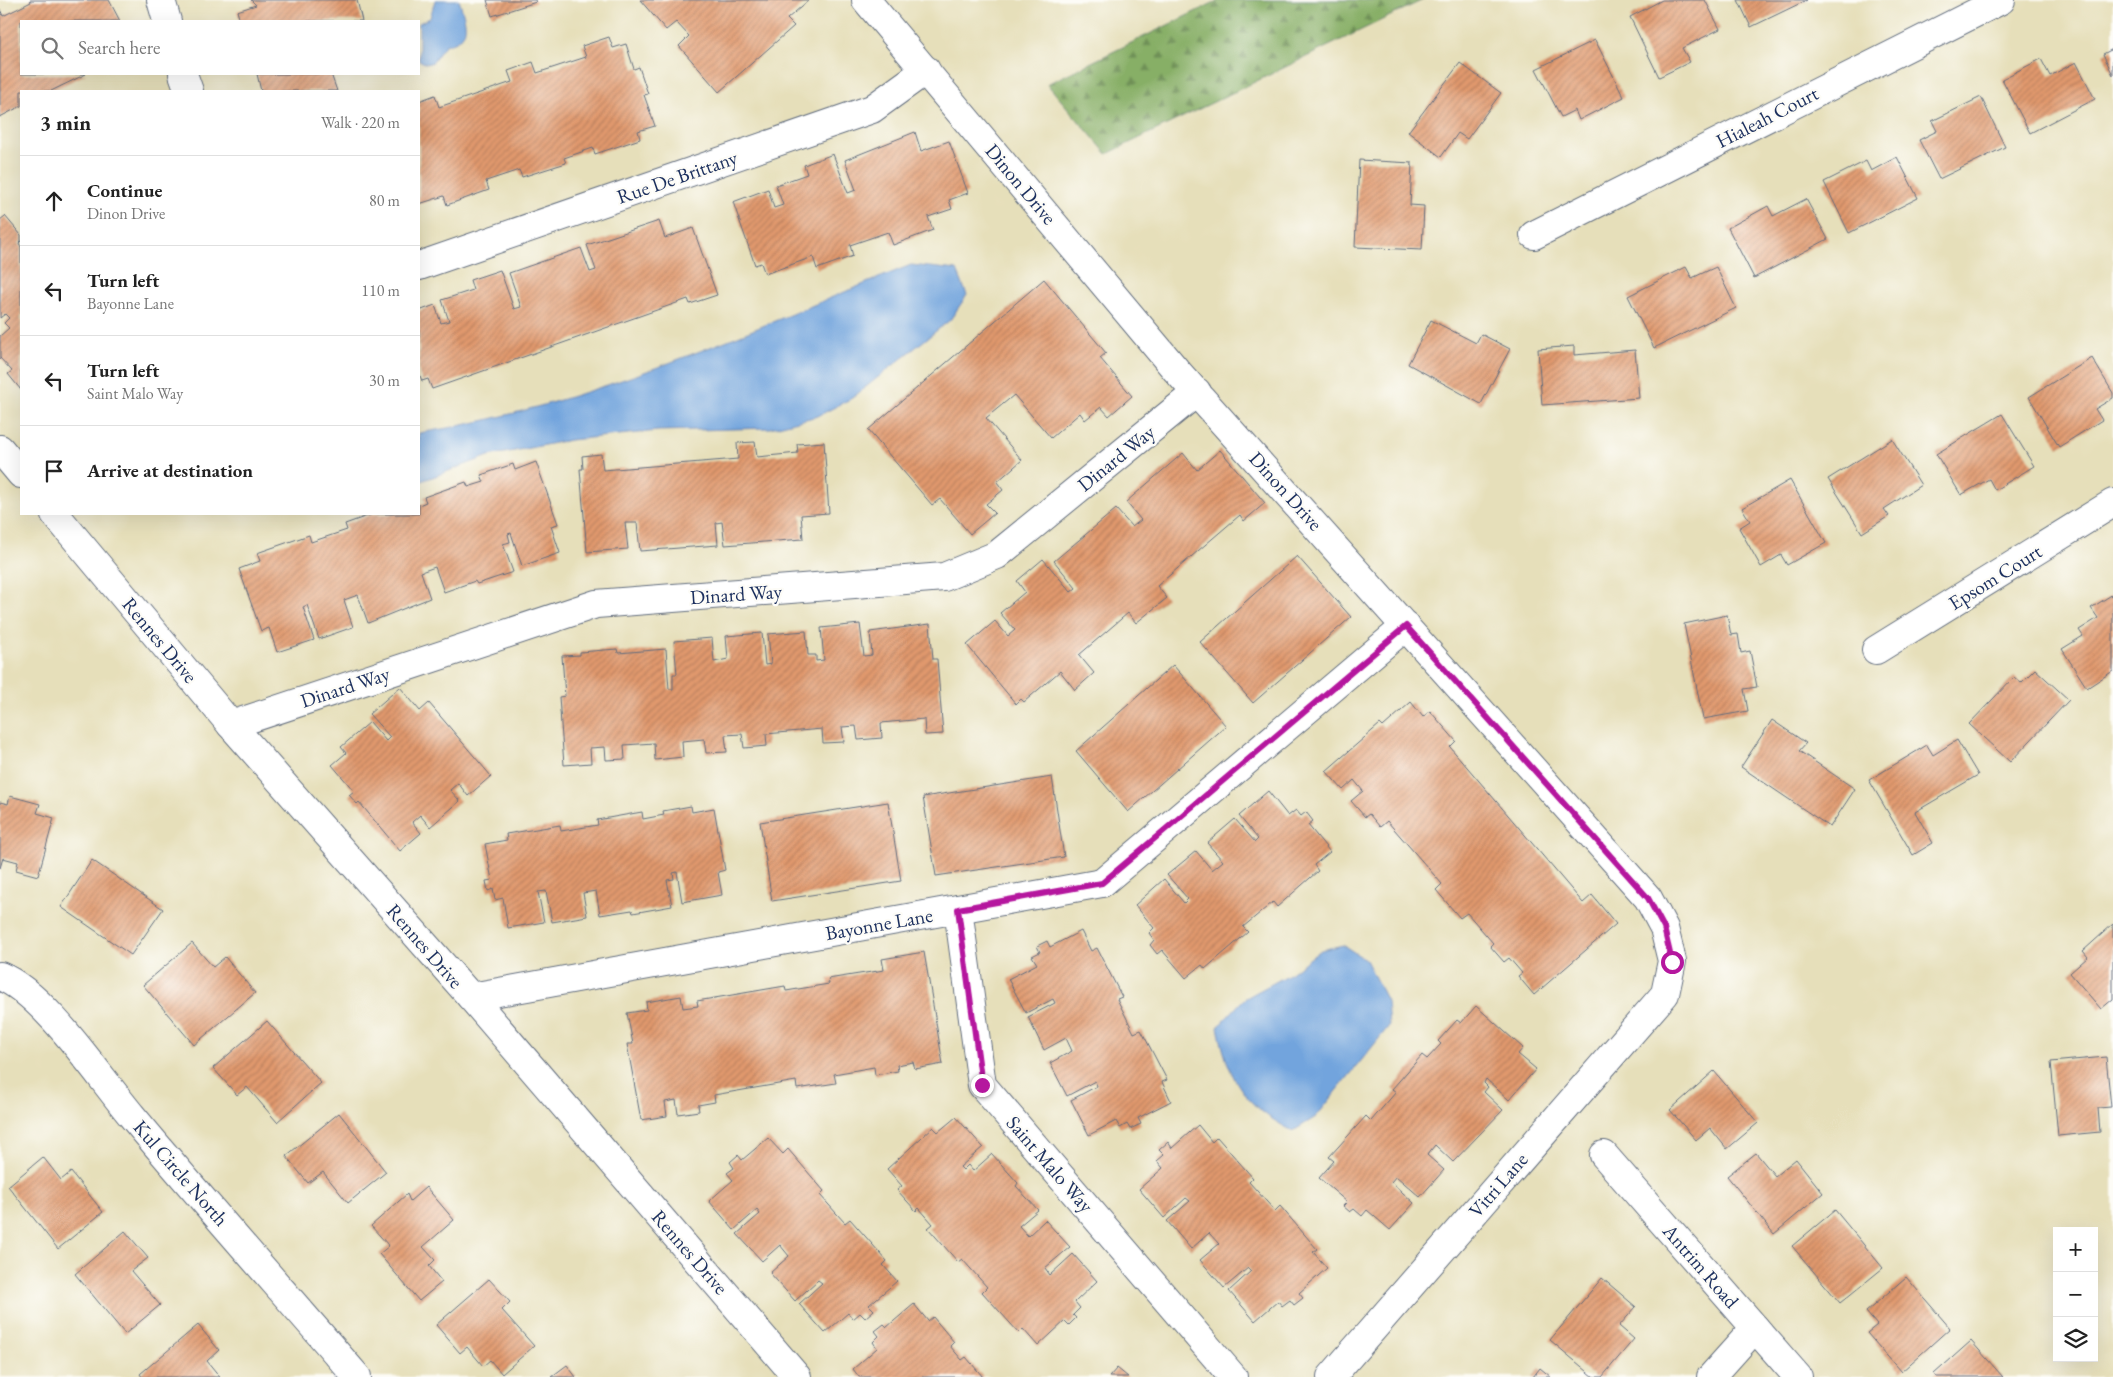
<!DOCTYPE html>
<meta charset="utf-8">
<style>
body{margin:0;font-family:"EB Garamond",serif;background:#f6f6f6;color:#222}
.controls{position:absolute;right:15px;bottom:15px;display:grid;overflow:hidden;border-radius:0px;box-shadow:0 5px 20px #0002}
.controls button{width:45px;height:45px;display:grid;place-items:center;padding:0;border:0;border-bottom:1px solid #e0e0e0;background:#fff;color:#222;font:25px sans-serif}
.stop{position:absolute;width:15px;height:15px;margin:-11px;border:4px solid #b5179e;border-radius:50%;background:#fff}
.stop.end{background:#b5179e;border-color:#fff;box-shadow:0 1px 5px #0008}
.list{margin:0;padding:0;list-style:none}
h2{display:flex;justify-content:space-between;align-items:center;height:65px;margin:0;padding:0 20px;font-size:21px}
h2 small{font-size:16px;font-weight:400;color:#767676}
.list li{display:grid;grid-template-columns:32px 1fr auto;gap:15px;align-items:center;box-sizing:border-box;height:90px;padding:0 20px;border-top:1px solid #e0e0e0}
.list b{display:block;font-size:19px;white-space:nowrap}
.list p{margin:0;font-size:16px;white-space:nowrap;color:#767676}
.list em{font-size:16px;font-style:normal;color:#767676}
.icon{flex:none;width:28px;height:28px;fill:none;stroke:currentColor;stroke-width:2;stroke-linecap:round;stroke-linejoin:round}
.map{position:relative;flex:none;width:2113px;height:1377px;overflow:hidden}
.search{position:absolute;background:#fff;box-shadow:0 5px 20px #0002;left:20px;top:20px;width:400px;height:55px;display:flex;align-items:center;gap:12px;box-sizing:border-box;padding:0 18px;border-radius:0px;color:#767676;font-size:19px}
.panel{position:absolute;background:#fff;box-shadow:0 5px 20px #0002;left:20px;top:90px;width:400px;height:425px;border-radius:0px}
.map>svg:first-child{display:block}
.forest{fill:url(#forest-firs);stroke:#516f62}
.water{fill:#72a4dd;stroke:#466a9e}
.building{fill:url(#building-hatch)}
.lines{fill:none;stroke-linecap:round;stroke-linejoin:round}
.street-casing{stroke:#626d7e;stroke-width:30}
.street{stroke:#fff;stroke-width:28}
.route{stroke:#b5179e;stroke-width:6}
.labels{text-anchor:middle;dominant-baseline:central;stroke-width:4.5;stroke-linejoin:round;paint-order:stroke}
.street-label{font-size:20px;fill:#1b2f5e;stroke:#fdfcf7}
</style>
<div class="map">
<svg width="2113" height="1377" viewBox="0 0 2113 1377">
<defs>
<pattern id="forest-firs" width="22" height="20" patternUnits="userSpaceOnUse" patternTransform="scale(1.25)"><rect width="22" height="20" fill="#87af66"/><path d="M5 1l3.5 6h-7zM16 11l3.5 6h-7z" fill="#6e8f57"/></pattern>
<pattern id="building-hatch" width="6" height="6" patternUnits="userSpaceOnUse" patternTransform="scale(1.25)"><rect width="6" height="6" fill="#e1996d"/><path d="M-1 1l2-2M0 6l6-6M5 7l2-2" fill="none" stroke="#b67d5d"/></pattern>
</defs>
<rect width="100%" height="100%" fill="#fdfcf7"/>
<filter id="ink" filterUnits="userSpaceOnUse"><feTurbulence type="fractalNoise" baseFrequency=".02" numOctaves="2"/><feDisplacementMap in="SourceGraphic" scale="10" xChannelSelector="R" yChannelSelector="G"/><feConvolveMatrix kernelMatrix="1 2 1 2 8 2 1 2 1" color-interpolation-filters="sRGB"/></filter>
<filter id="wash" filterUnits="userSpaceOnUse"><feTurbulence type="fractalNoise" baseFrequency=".0096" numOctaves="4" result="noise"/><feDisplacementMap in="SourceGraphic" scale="20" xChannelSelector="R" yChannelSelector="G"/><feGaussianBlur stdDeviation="1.12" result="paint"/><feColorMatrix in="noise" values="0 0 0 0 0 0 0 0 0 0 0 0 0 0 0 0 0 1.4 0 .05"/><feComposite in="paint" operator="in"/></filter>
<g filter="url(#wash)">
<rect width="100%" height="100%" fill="#e6dfba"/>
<polygon class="forest" points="1219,0 1423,0 1107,154 1047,84"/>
<g class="water">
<path d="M435,0h24c7,22 14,39 -14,45l-12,17 -7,2 -7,-4v-37l11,-5z"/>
<path d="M911,265l46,5 10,25 -17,25 -98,78 -34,18 -48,12 -112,3 -88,9 -81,16 -70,26v-49c169,-26 334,-105 492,-168z"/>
<path d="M1343,945l23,15 21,41 2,25 -73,91 -23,14c-48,-24 -65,-52 -75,-104l26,-28 44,-24 33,-25z"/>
</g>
<g id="blocks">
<g class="building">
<polygon points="30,0 109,0 120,21 21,21 21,74 86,74 51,91 21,91 21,106 0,117 0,9 3,16 31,2"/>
<polygon points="251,0 357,0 362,21 240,21 237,11 256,5"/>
<polygon points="487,0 535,0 536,2 492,16"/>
<polygon points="640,0 809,0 787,19 794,26 719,92 679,46 689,36 676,22 666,30"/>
<polygon points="1662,0 1705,0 1720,29 1682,48 1690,62 1659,77 1630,17"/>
<polygon points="1738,0 1807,0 1751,27"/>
<polygon points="609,37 613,48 626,44 634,69 639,67 648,94 644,95 655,126 638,131 640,139 595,154 593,148 564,158 566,163 522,177 519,170 486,181 489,190 447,205 444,196 419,204 419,101 435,95 439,107 512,82 508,71 533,62 537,73 586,57 582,46"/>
<polygon points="1595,40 1624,97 1579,120 1575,110 1561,117 1536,69"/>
<polygon points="2113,49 2113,75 2103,54"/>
<polygon points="2041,59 2050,76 2076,62 2095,99 2030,133 2002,79"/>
<polygon points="1460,63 1501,93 1467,139 1458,133 1441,157 1408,132"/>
<polygon points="257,74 331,74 337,91 261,91"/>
<polygon points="1981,97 2005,147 1939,179 1919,140 1937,131 1932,121"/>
<polygon points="915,132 921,151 949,141 968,193 949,200 952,209 928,217 933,230 893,245 888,232 850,245 853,256 817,269 813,257 765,274 761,263 755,265 733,202 768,189 774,208 783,205 776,185 807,174 804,165 833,154 848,193 856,190 845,160"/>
<polygon points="1897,157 1918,198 1849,233 1824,182 1866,161 1871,171"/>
<polygon points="1359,160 1412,163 1410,205 1424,206 1422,250 1355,247"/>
<polygon points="1806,199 1828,239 1754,278 1728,228 1768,206 1773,216"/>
<polygon points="5,216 21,235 21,241 19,243 21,247 21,390 8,374 12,371 0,358 0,336 9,328 4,323 9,318 5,314 0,318 0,220"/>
<polygon points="659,221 665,238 693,228 717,295 690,304 688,299 432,389 428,379 422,381 419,373 419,311 435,305 441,323 449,321 442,300 473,290 470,280 500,270 514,309 521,307 509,273 581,248 590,272 596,270 587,245"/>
<polygon points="1686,267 1692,278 1716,267 1736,308 1654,348 1628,296"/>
<polygon points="1044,279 1106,353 1100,358 1132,396 1109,416 1101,407 1085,420 1080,413 1051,438 1014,395 986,418 1022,460 997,482 1003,490 986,504 995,513 970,534 940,499 932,505 868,430"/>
<polygon points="1431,320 1476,343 1481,334 1510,349 1481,404 1408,364"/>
<polygon points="1574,346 1574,355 1635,350 1639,398 1542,405 1538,349"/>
<polygon points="2092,358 2113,393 2113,398 2095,409 2102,420 2059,447 2029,397"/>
<polygon points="2002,414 2034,466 1995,490 1989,479 1961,495 1936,454"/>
<polygon points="1892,439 1921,485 1884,509 1889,516 1862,533 1828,479"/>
<polygon points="755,442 757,457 798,453 797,444 824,442 829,513 801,515 803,539 725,545 722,522 716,523 718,545 640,551 637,523 625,523 628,549 587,552 580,469 583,469 582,456 601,454 603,470 738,459 737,443"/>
<polygon points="1220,450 1265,503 1244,521 1240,515 1157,586 1167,598 1136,623 1128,613 1079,655 1094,673 1075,690 1060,671 1024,702 1021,699 1016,704 967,645 995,621 1008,636 1015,630 1000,613 1025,592 1017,581 1043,559 1071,592 1076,588 1054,561 1116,509 1132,527 1141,520 1126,502 1183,453 1197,470"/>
<polygon points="536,462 558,524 551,526 560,553 522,566 511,533 508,534 510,542 503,544 513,572 477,584 475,581 444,592 435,567 421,572 430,598 368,623 358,595 344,600 353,627 319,639 307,605 303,607 314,640 277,652 269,628 261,631 239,569 260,561 257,553 309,535 311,542 347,530 345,524 373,514 419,514 419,505 426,502 424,497 466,482 468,487 484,482 481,475 513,464 515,470"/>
<polygon points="1790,480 1826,543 1787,565 1781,555 1761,567 1739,528 1750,521 1742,508"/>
<polygon points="1297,556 1351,617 1253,703 1200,642"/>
<polygon points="2113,594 2113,671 2087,688 2062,649 2083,636 2079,630 2098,618 2091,608"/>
<polygon points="1727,615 1731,635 1738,634 1741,653 1750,651 1757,687 1744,689 1748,711 1703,719 1684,624"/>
<polygon points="860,624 864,656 872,655 870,632 930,624 933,659 937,659 943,734 925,735 924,719 881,723 882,738 858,740 856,726 842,727 844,742 823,743 822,729 766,734 767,746 744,748 742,734 725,735 727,752 706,753 704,739 682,741 683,757 655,760 654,743 624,745 625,759 606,760 605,747 590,748 591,763 564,765 559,697 565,696 562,656 580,655 580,652 617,649 618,653 666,649 669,689 673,689 673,674 677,674 674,641 712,638 714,662 728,659 726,636 762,633 765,665 771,664 768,634 806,631 808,655 816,655 816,661 824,660 821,628"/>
<polygon points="1173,665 1226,726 1128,812 1076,751"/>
<polygon points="2035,669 2069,700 2010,762 1969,724 2014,677 2021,683"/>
<polygon points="400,687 420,711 429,703 491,776 468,796 458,783 450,790 460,801 430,827 420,815 412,822 421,833 400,851 359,802 357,804 349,795 354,791 332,765 346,753 341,747 370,722 386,741 390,737 369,714"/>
<polygon points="1411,702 1423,717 1430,711 1456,741 1450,747 1583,903 1592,895 1616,924 1534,995 1518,976 1522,973 1509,958 1504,962 1490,946 1493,943 1467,913 1460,918 1436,890 1442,884 1387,821 1380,827 1369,814 1365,817 1351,801 1363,791 1354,780 1343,790 1326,771 1380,724 1383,727"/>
<polygon points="1772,720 1806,743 1799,751 1855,789 1830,827 1741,767"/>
<polygon points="1957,740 1978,775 1915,812 1933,843 1913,855 1869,780 1927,745 1933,755"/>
<polygon points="1052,777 1064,857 936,876 923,797"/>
<polygon points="1268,791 1288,816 1296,810 1301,816 1306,812 1313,821 1308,825 1330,852 1314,865 1318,871 1277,907 1273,902 1243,927 1248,932 1205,969 1202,965 1186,978 1162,950 1157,954 1150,945 1154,940 1149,933 1154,928 1135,905 1164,879 1184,903 1188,899 1167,875 1196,851 1212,870 1223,861 1207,843 1235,819 1255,842 1258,839 1239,816"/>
<polygon points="10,796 40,804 37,813 54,818 38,876 16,870 18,862 3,858 0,868 0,802 8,804"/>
<polygon points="888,802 901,881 772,901 760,822"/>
<polygon points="691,806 692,812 714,808 725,870 718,872 722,895 682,902 677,872 673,873 674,879 667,880 672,906 633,913 632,910 600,915 596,891 583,893 587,916 552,922 546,891 538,892 544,922 508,928 503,898 495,900 493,889 488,891 486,881 492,880 485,844 507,840 506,834 560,825 561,831 598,825 597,820 642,812 643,819 664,815 663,811"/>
<polygon points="92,860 163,909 131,955 61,907"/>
<polygon points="2113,924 2113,999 2101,1009 2070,973 2088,957 2083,951"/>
<polygon points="1081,931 1091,951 1097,948 1122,997 1117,999 1134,1033 1141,1030 1167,1080 1162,1082 1171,1101 1138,1118 1141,1124 1130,1129 1127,1124 1120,1128 1116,1121 1089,1135 1071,1100 1097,1086 1095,1081 1067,1096 1050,1063 1072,1051 1066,1038 1044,1050 1028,1017 1055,1003 1053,999 1026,1013 1008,979 1037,964 1032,956 1040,952 1037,946 1047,941 1050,947"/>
<polygon points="192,943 213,967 225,957 255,993 194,1045 143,985"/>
<polygon points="924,952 943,1064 915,1069 913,1062 897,1065 898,1071 875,1075 874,1067 834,1074 836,1083 797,1089 796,1081 714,1095 715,1102 698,1105 699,1111 678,1114 676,1100 665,1102 667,1116 641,1120 627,1044 633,1044 627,1013 647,1010 646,1002 681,996 683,1008 698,1006 697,1001 785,986 786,991 829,984 828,979 884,970 882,959"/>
<polygon points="1476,1006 1523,1048 1518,1054 1536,1069 1509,1100 1486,1079 1484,1083 1488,1087 1484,1092 1503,1110 1453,1162 1435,1145 1427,1155 1444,1170 1420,1197 1396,1176 1391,1182 1414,1203 1390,1230 1367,1210 1362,1216 1354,1209 1350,1212 1343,1206 1347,1202 1319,1178 1334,1161 1329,1157 1366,1116 1371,1121 1396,1092 1392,1089 1422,1055 1427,1059 1441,1044 1438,1041 1457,1020 1461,1023"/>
<polygon points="267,1021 321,1083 277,1122 247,1087 237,1095 213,1068"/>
<polygon points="2106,1057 2111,1107 2098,1108 2100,1132 2058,1136 2051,1062"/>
<polygon points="1714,1071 1758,1123 1727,1149 1710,1128 1696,1140 1670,1110"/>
<polygon points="339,1113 386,1172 348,1203 323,1172 308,1183 286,1156"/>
<polygon points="956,1117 983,1147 960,1167 963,1170 968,1165 973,1171 992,1154 1018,1183 1016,1186 1038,1210 1019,1226 1028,1236 1045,1220 1070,1247 1045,1268 1050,1275 1073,1254 1097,1281 1075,1302 1080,1308 1073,1315 1076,1318 1069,1325 1065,1321 1038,1346 1023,1329 1019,1333 982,1292 987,1287 962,1259 958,1262 928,1228 933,1224 919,1208 916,1211 897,1190 902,1186 887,1169 933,1127 938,1132"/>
<polygon points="1198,1125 1212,1142 1217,1137 1253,1178 1249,1182 1275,1211 1280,1206 1317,1249 1313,1252 1327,1268 1299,1293 1303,1298 1294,1305 1290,1300 1282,1306 1278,1301 1255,1321 1229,1291 1251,1271 1248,1268 1224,1288 1200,1260 1219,1244 1209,1233 1191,1249 1167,1221 1190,1201 1186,1198 1164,1218 1139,1189 1163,1168 1157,1161 1164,1155 1159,1150 1168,1142 1172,1148"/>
<polygon points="768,1138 783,1154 788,1149 824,1191 820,1195 845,1223 850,1219 887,1261 883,1265 897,1281 869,1305 874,1310 865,1318 860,1313 853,1319 848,1313 825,1333 799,1304 822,1283 818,1280 795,1301 770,1273 789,1256 780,1245 762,1261 737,1234 760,1214 757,1210 734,1230 709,1201 733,1180 727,1173 734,1168 730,1162 738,1155 742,1160"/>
<polygon points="1756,1153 1775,1176 1796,1159 1823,1193 1774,1234 1727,1176"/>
<polygon points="43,1157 61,1180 71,1172 103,1212 58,1249 8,1186"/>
<polygon points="426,1187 454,1220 423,1247 435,1260 429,1266 442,1282 419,1301 379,1254 389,1246 371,1226 407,1194 410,1201"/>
<polygon points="1835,1210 1883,1268 1840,1303 1792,1246"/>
<polygon points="125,1231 148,1258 131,1271 160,1305 125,1334 75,1274"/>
<polygon points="1906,1277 1950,1328 1901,1372 1867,1333 1877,1325 1866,1312"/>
<polygon points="1602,1278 1636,1307 1619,1326 1634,1339 1602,1377 1594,1377 1550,1340"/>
<polygon points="489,1279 510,1302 502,1310 534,1346 502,1374 490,1360 483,1366 467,1347 460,1353 436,1325"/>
<polygon points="914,1304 928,1321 933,1317 954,1342 950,1346 962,1360 966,1357 983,1377 859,1377 853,1369 877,1348 873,1342 879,1336 875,1331 884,1324 887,1327"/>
<polygon points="198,1325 219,1350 207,1361 220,1377 142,1377 140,1374"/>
<polygon points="1971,1341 2003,1377 1936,1377 1934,1374"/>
<polygon points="567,1365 576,1377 551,1377"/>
<polygon points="1117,1368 1128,1377 1109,1377"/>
<polygon points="1540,1368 1551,1377 1533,1377"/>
</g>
</g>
</g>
<g filter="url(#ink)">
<use href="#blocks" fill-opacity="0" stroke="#626d7e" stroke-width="1"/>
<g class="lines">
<defs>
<g id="street">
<polyline points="161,0 167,21"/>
<polyline points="866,0 1176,370 1648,898 1664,928 1672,961 1665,994 1331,1377"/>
<polyline points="183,74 189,91"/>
<polyline points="1534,235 2001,0"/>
<polyline points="419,266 872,109 926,70"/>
<polyline points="0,449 21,474"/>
<polyline points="55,514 231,725 471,997 797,1377"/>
<polyline points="1876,650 2113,503"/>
<polyline points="231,725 596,604 944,577 997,555 1197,392"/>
<polyline points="958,909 982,1085 1233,1377"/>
<path d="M0,976c45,18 99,101 132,140 73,88 150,174 225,261"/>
<polyline points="471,997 1102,883 1406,626"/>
<polyline points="1604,1155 1798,1377"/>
<polyline points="1711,1377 1755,1328"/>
</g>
</defs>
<use href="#street" class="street-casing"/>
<use href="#street" class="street"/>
</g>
</g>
<g class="lines" filter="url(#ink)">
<polyline class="route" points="982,1085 958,909 1102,883 1406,626 1648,898 1664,928 1672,962"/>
</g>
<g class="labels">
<g class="street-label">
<text transform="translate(1767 117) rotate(-27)">Hialeah Court</text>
<text transform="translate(677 177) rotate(-19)">Rue De Brittany</text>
<text transform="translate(1021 184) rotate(50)">Dinon Drive</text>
<text transform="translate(1116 458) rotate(-39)">Dinard Way</text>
<text transform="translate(1286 491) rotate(48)">Dinon Drive</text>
<text transform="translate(1995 577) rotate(-32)">Epsom Court</text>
<text transform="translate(736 594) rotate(-4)">Dinard Way</text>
<text transform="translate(160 640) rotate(50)">Rennes Drive</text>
<text transform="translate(345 687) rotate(-18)">Dinard Way</text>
<text transform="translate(879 924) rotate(-10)">Bayonne Lane</text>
<text transform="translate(425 946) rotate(49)">Rennes Drive</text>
<text transform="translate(1050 1164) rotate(49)">Saint Malo Way</text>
<text transform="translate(181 1173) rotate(49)">Kul Circle North</text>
<text transform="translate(1498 1185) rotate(-49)">Vitri Lane</text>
<text transform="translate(690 1252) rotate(49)">Rennes Drive</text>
<text transform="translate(1701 1266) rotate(49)">Antrim Road</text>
</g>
</g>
</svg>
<div class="controls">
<button>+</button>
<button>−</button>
<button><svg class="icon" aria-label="layers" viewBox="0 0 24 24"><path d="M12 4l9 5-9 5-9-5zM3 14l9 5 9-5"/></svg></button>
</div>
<div class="stop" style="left:1672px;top:962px"></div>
<div class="stop end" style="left:982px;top:1085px"></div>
<div class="search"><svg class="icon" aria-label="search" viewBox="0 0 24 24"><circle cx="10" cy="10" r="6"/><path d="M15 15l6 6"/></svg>Search here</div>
<section class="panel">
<h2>3 min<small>Walk · 220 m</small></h2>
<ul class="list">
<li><svg class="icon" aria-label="ahead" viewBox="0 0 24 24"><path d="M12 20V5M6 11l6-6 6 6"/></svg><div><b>Continue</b><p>Dinon Drive</p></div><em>80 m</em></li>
<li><svg class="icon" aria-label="left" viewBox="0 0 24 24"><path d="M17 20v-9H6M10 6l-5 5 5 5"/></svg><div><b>Turn left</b><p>Bayonne Lane</p></div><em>110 m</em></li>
<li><svg class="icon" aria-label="left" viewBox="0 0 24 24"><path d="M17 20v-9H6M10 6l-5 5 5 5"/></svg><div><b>Turn left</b><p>Saint Malo Way</p></div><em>30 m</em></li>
<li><svg class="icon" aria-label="arrive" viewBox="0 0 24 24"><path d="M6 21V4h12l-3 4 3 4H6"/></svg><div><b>Arrive at destination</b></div></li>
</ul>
</section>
</div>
